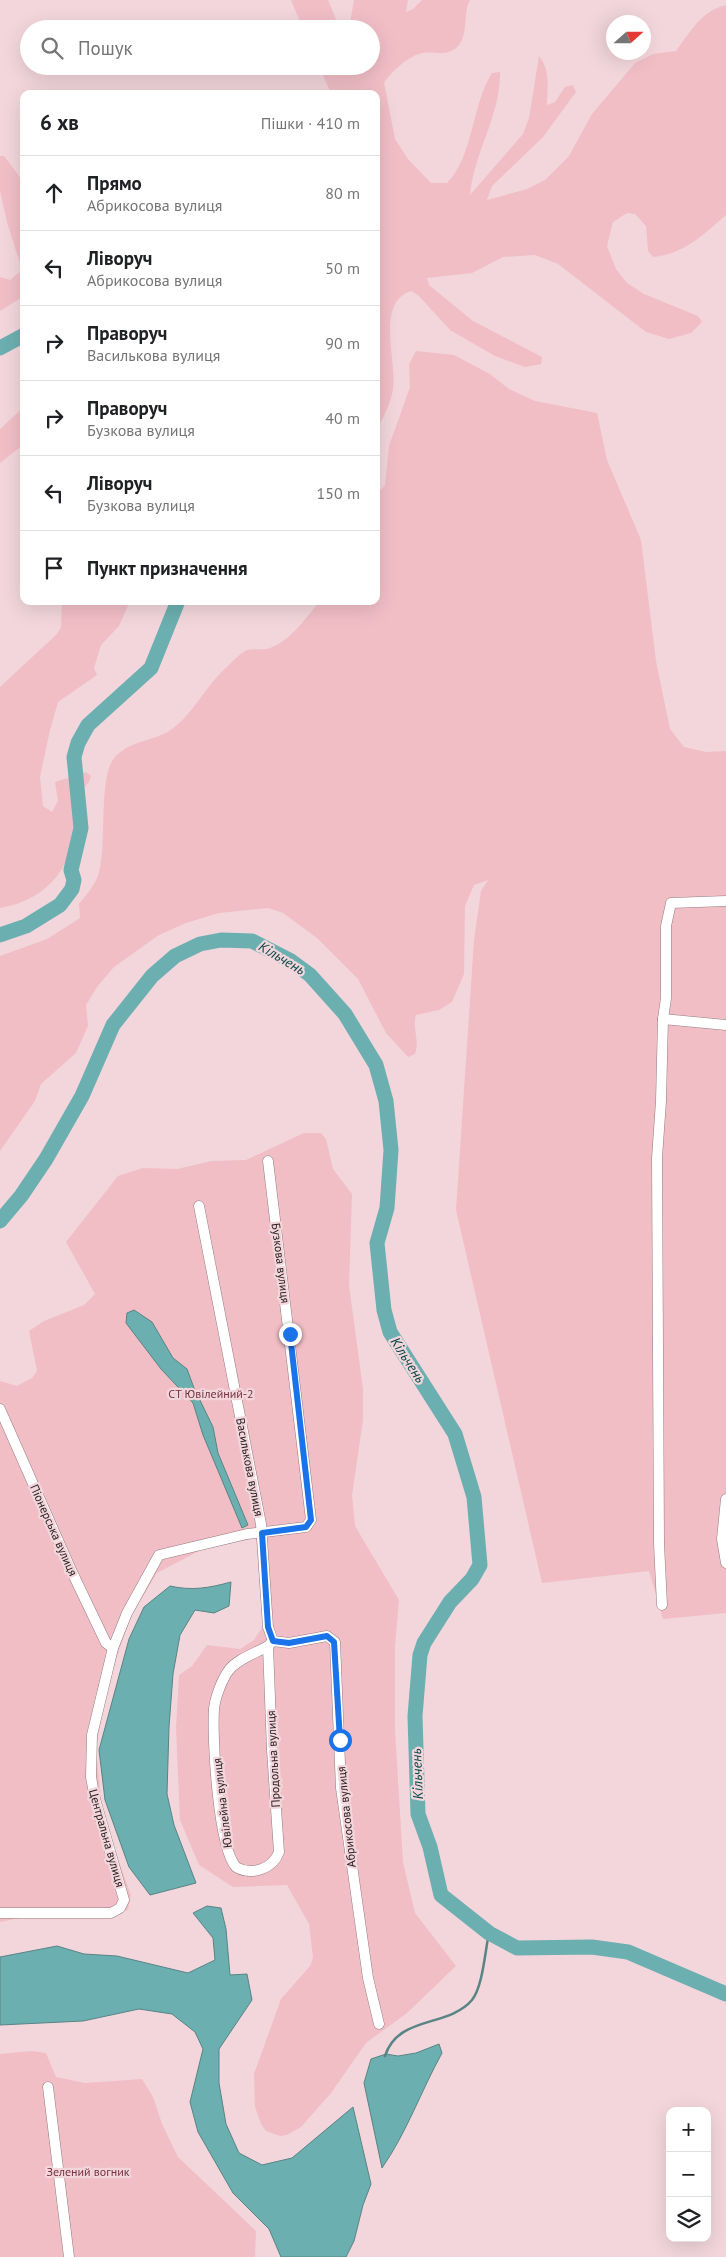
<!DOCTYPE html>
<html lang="uk">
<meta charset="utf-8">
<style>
body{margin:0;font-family:"PT Sans",sans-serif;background:#f2f2f2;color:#202124}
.controls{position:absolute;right:15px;bottom:15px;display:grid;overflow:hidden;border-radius:10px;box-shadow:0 5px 20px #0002}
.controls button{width:45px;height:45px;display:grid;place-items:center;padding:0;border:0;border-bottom:1px solid #e0e0e0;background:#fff;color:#202124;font:25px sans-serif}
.compass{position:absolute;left:606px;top:15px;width:45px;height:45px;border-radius:50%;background:#fff;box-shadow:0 5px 20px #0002;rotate:69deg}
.stop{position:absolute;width:15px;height:15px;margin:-11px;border:4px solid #1a73e8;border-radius:50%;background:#fff}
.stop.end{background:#1a73e8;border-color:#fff;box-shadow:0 1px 5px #0008}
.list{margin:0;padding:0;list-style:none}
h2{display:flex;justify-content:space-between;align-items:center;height:65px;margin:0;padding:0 20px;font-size:21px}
h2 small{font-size:16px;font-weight:400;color:#757577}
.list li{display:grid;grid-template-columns:32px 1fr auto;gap:15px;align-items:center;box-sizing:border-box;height:75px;padding:0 20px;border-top:1px solid #e0e0e0}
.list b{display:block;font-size:19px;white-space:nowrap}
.list p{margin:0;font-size:16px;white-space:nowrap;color:#757577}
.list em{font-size:16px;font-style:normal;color:#757577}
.icon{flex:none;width:28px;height:28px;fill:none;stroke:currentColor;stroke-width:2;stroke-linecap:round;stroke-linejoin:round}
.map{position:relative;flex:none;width:726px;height:2257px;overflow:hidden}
.search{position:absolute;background:#fff;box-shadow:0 5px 20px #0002;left:20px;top:20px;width:360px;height:55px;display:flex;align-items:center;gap:12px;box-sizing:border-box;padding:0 18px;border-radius:28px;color:#757577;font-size:19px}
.panel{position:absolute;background:#fff;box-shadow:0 5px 20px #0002;left:20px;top:90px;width:360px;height:515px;border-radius:10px}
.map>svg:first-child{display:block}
.green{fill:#f1bec6}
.water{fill:#6cafb0;stroke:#588485}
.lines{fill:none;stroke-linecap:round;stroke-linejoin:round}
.stream{stroke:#588485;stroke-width:2.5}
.river{stroke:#6cafb0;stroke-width:15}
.street-casing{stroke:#957c80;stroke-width:11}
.street{stroke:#fff;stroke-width:10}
.route{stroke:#1a73e8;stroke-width:6}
.labels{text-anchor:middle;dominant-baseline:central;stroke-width:4.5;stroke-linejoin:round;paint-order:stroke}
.street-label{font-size:12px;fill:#2a2022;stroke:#f2d6db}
.park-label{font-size:12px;fill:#753041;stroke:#f2d6db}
.water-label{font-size:14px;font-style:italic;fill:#084849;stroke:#f2d6db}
</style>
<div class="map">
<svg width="726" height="2257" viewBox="0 0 726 2257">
<rect width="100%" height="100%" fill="#f2d6db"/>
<g class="green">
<polygon points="291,0 328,0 340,29 303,29"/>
<path d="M354,0h54l-2,12 7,-3 9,-9h48c-8,13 0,36 -14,48 -11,9 -21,3 -33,5 -14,2 -32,19 -39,30l11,56 13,20 23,24h16c26,-26 25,-79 45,-110l8,-1c1,43 -26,80 -30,123l53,-61 6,-16 10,-62c12,15 8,31 8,49l8,-3 10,-15 8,-2 3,7 -33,45 -51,49 -5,14 40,-11 18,-9 24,-24 23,-42 43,-51 18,-9 23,-3c15,-20 25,-40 50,-46v210c-23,20 -42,39 -73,42l-5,-6 -2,-25 -11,-12 -8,-1 -14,9 -6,24 9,23 11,14 17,11 54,22 4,6 -11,11 -22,6 -23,-7 -88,-68 -23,-9 -32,2 -31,16 -45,5 2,7 44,36 69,36 -1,7 -16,3 -30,-11 -45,-26 -32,-35 -7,-4c-36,12 -14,69 -18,98 -2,15 -11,30 -17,43v-338h-45l-12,-28h52v-37h-22z"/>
<polygon points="0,156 4,156 19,176 24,187 24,296 0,311 0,277 10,280 22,270 7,222 0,191"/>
<path d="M416,351l38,4 36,19 19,15 26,12 62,12 10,47 34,80 15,121 14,68 14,18 22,5 20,-1v862l-63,6 -14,-48 -107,12 -86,-373 18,-270 7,-49 7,-11 -14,5 -9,21 -1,68 -12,28 -13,8 -23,5c-4,13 4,26 -1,39l-7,3 -22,-24 -28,-54 -41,-41 -34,-25 -15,-5 -49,5 -33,10 -27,12 -45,32 -17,20 -11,18 2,21 -12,27 -35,31 -6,17 -35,50v-195l47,-17 33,-21 -1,-14c8,-10 17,-20 20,-32 8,-28 -1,-97 16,-115 17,-18 39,-15 57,-28 22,-16 34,-44 55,-62 5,-5 13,-14 20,-17 7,-2 16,1 23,-2 20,-7 36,-30 49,-46l9,3 1,-4h47v-108l9,-7 4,-40 21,-59 -1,-23z"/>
<polygon points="24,407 24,444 0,463 0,429"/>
<path d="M62,601h68l-11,25 -18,19 -7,23 3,7 -39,27 -8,28 -10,47 3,29 9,6 6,-11 -3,-19 31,-10 5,4 -2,6 -15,16c8,54 -17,101 -74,110v-221l57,-53 4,-7z"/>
<polygon points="304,1133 321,1133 326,1139 333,1169 352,1194 349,1285 363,1389 363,1420 352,1495 355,1526 399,1600 395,1646 395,1730 403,1862 415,1913 456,1966 407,2013 366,2043 331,2093 301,2127 287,2135 280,2136 266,2131 261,2124 255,2107 254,2074 281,1999 310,1966 313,1958 309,1924 287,1885 233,1887 199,1865 180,1820 176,1728 179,1675 192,1666 207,1645 240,1649 254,1640 263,1626 256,1538 201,1550 157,1573 130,1618 108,1684 96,1748 103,1817 131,1895 128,1910 114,1915 25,1917 0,1922 0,1381 17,1386 32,1378 37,1371 29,1331 44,1321 84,1305 95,1294 66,1242 118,1176 143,1168 177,1169 212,1161 246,1160"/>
<polygon points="32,2051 46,2053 56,2077 85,2083 142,2079 153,2097 162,2124 178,2157 256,2231 255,2257 0,2257 0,2054"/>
</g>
<g class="water">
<polygon points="134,1310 152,1322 173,1358 187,1369 194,1388 213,1427 218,1453 248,1525 242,1528 203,1435 193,1403 161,1369 126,1323 127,1313"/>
<path d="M231,1582l-2,24 -15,7 -19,-3 -15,25 -7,39 -4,53 -2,67 7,31 22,58 -46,12 -21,-28 -24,-67 -6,-50 30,-111 15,-32 26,-21c22,5 39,2 61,-4z"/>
<polygon points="207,1906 221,1908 226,1929 230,1975 247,1974 252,2000 219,2049 219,2083 226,2124 239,2153 262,2165 292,2158 353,2107 371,2184 363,2205 354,2241 346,2257 281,2257 269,2229 233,2193 198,2132 190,2102 203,2049 195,2032 172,2014 139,2009 83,2021 0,2025 0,1957 57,1946 84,1954 117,1956 188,1973 215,1960 213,1938 193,1913"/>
<path d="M439,2044l3,9c-21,38 -35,79 -60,115l-18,-85 7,-24 15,-5 12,2 18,-3z"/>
</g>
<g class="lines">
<path class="stream" d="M385,2056c13,-41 63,-28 87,-56 11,-14 13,-49 17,-67"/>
<g class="river">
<polyline points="0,348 24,335"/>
<polyline points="0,935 26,926 60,905 72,889 74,880 71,870 81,828 74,757 78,743 88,725 151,668 178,601"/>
<polyline points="0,1221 21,1196 46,1159 82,1096 113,1025 152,976 175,956 200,944 221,940 252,941 291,961 310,975 345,1014 376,1065 386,1101 391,1150 387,1208 377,1243 384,1310 390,1332 455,1434 474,1497 480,1565 472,1579 450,1602 424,1643 420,1655 415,1716 418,1814 430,1847 441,1895 489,1933 517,1948 592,1947 628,1952 726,1994"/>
</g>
<defs>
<g id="street">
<polyline points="663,1019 726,1025"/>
<polyline points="199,1206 261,1524 268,1627 273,1641"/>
<polyline points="0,1409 72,1572 106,1643 113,1648"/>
<polyline points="726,1499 722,1539 726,1563"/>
<polyline points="662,1605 659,1544 657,1158 661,1101 663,1019 666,998 666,926 671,903 726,901"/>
<polyline points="273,1641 289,1643 327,1636 335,1642 341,1788 368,1978 379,2024"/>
<path d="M268,1646c-12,7 -31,13 -39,24 -7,9 -14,28 -15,39 -2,29 4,138 22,158 15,9 37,2 43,-15l-7,-102 -4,-104 5,-5"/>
<polyline points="0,1913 111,1913 120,1908 124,1900 95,1799 91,1777 92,1735 113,1648 127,1613 159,1555 247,1534 306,1527 311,1520 268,1161"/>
<polyline points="48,2087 69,2257"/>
</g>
</defs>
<use href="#street" class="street-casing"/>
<use href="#street" class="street"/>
</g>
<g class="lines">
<polyline class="route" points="290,1334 311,1520 306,1527 262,1533 268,1627 273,1641 289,1643 327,1636 334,1642 340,1740"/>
</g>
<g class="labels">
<g class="street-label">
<text transform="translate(281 1263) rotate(83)">Бузкова вулиця</text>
<text transform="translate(250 1467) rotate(79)">Василькова вулиця</text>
<text transform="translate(54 1530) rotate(66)">Піонерська вулиця</text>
<text transform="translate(273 1759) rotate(-93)">Продольна вулиця</text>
<text transform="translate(222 1803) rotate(-97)">Ювілейна вулиця</text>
<text transform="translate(346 1817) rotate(-96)">Абрикосова вулиця</text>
<text transform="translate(107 1838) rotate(74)">Центральна вулиця</text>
</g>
<g class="park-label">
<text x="211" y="1393">СT Ювілейний-2</text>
<text x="88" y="2171">Зелений вогник</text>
</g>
<g class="water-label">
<text transform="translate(282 958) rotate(31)">Кільчень</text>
<text transform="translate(408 1360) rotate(57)">Кільчень</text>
<text transform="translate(417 1774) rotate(-92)">Кільчень</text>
</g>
</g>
</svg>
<div class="controls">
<button>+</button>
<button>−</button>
<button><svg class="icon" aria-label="layers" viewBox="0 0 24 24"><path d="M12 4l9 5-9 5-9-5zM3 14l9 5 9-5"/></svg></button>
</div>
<svg class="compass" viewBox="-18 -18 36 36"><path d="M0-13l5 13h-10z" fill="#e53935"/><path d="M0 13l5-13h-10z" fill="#757577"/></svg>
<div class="stop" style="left:340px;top:1740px"></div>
<div class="stop end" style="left:290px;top:1334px"></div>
<div class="search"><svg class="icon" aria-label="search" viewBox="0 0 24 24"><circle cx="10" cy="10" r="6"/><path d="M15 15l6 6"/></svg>Пошук</div>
<section class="panel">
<h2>6 хв<small>Пішки · 410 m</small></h2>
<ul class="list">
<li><svg class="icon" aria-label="ahead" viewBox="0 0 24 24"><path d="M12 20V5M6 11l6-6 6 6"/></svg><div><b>Прямо</b><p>Абрикосова вулиця</p></div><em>80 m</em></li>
<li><svg class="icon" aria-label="left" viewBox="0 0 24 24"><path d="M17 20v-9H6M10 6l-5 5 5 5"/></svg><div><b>Ліворуч</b><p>Абрикосова вулиця</p></div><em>50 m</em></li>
<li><svg class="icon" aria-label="right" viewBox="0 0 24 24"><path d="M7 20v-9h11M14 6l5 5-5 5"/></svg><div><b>Праворуч</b><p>Василькова вулиця</p></div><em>90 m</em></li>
<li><svg class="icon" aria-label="right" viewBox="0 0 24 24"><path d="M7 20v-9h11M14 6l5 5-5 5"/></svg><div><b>Праворуч</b><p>Бузкова вулиця</p></div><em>40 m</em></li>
<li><svg class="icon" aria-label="left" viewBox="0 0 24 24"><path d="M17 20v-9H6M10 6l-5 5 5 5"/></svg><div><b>Ліворуч</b><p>Бузкова вулиця</p></div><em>150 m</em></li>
<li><svg class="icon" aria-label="arrive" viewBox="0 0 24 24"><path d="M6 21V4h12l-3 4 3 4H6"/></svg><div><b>Пункт призначення</b></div></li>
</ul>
</section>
</div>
